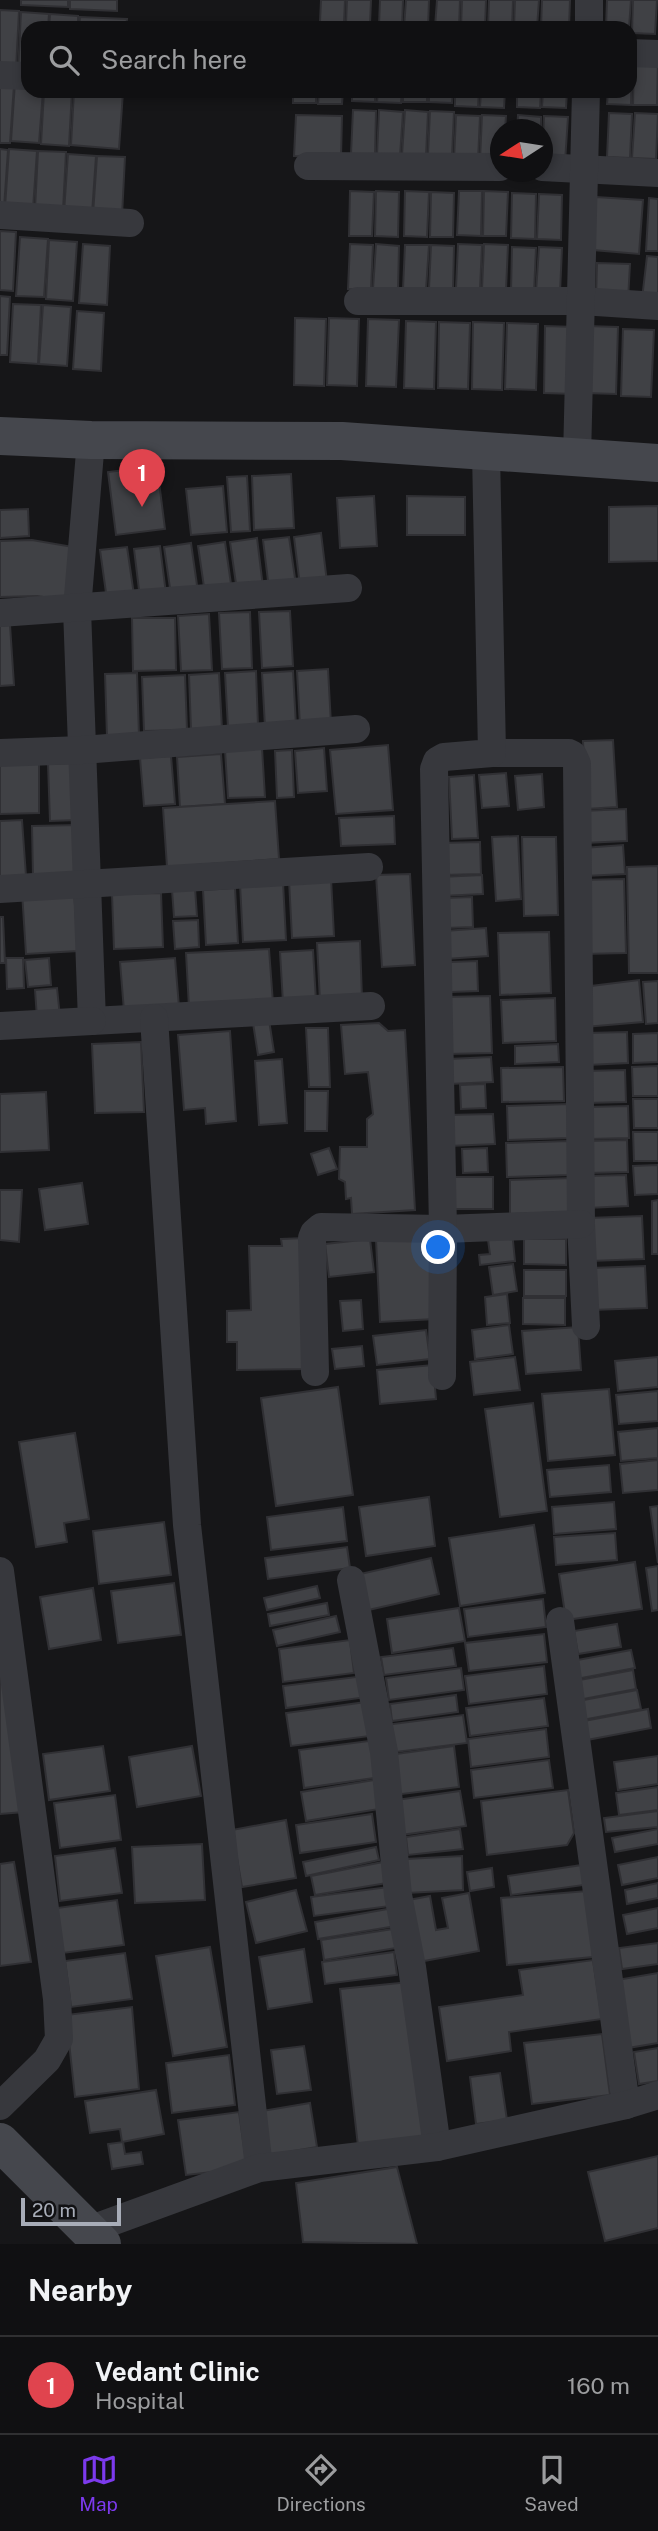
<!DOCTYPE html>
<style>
body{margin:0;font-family:"Public Sans",sans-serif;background:#1e1e20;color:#f1f3f6}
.compass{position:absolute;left:490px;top:119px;width:63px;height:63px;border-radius:50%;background:#101012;box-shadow:0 4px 10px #0003;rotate:258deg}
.scale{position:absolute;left:21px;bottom:18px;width:100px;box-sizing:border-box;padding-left:7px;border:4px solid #a8adb8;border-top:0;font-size:19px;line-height:24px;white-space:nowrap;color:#a8adb8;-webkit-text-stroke:5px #111113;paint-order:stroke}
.you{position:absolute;left:439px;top:1248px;width:24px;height:24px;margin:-18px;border:5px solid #fff;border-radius:50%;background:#1a73e8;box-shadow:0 0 0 10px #1a73e833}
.badge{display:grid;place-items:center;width:46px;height:46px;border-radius:50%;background:#7c3aed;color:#fff;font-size:23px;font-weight:700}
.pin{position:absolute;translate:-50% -58px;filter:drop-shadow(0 2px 4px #0008)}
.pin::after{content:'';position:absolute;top:37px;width:24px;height:21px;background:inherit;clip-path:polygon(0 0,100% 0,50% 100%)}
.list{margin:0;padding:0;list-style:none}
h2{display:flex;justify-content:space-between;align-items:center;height:91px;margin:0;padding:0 28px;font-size:30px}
h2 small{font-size:23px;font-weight:400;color:#9c9d9f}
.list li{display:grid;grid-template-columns:46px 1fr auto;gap:21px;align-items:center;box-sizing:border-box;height:98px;padding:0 28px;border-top:2px solid #303032}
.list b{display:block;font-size:26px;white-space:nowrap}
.list p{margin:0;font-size:23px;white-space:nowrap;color:#9c9d9f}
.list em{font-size:23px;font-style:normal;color:#9c9d9f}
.icon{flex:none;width:38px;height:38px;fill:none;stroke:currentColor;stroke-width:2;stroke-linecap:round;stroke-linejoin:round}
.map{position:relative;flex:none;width:658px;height:2244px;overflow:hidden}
.search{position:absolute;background:#101012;box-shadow:0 4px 10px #0003;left:21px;right:21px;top:21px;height:77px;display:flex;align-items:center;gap:18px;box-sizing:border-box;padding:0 24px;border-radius:21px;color:#9c9d9f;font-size:26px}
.sheet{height:189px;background:#101012}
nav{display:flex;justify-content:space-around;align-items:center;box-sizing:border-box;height:98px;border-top:2px solid #303032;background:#101012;font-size:19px;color:#9c9d9f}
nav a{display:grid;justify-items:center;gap:4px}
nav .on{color:#7c3aed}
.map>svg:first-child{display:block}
.building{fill:#404145;stroke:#303034;stroke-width:2}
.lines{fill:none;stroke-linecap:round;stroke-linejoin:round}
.street{stroke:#37383d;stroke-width:28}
.secondary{stroke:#45474d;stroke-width:38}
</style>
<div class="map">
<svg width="658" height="2244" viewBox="0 0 658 2244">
<rect width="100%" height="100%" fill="#161618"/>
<g class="building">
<polygon points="21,0 68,0 68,7 21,5"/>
<polygon points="70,0 117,0 117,11 70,9"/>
<polygon points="321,0 345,0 344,23 320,22"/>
<polygon points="347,0 371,0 370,24 346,23"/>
<polygon points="380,0 403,0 402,27 379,26"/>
<polygon points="406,0 429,0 428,28 404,27"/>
<polygon points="437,0 460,0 459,28 435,27"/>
<polygon points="462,0 486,0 485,28 461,28"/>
<polygon points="489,0 513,0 512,28 488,28"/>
<polygon points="515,0 539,0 537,28 514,28"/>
<polygon points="542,0 570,0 569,28 541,28"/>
<polygon points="607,0 631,0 629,28 606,28"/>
<polygon points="633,0 657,0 655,34 632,33"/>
<polygon points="0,10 19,11 16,70 0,68"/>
<polygon points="21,12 49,14 48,28 28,28 28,71 18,71"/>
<polygon points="50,14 78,16 78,28 49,28"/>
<polygon points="80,17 127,19 126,28 79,28"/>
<polygon points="630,60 632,60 631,105 607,104 608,91 630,91"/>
<polygon points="634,60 658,60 657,105 633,105"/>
<polygon points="15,82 28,83 28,91 43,91 39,143 11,141"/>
<polygon points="0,84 14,85 10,143 0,143"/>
<polygon points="44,91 72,91 69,146 41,144"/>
<polygon points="74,91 123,92 119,149 71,145"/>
<rect x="293" y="91" width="23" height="12"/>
<polygon points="319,91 343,91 342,104 318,104"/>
<polygon points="352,91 375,91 375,102 352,101"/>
<polygon points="378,91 402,91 401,103 377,102"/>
<rect x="403" y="91" width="24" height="11"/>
<polygon points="429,91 453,91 452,103 429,102"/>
<polygon points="455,91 479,91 478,107 455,106"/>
<polygon points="481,91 505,91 504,108 480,107"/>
<polygon points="517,91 541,91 540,108 517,107"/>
<polygon points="543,91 567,91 566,108 542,107"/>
<polygon points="353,110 376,111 375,156 351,154"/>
<polygon points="379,110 403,112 400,156 377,155"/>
<polygon points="405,110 428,112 426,156 402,155"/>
<polygon points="430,111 454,112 452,156 428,155"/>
<polygon points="609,113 632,114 630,158 607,157"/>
<polygon points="635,113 658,114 656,159 632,158"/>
<polygon points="296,115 342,116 341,158 294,156"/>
<polygon points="456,115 480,116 478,161 454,160"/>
<polygon points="482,115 506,116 505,130 500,130 500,161 480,160"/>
<polygon points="518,115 541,117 541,130 517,130"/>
<polygon points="544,116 568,117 565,162 542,160"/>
<polygon points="0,149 8,150 4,208 0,208"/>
<polygon points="9,149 37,151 33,209 5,207"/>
<polygon points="38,151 66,152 63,211 35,209"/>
<polygon points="68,154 96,156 92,214 64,212"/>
<polygon points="97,156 125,157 122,216 93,214"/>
<polygon points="350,191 374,192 372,236 349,236"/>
<polygon points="376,191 399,192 398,237 375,236"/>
<polygon points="405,191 429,192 427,237 404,236"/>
<polygon points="459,191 482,191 481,236 457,235"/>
<polygon points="484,191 508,192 506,236 483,236"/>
<polygon points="431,192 454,193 453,237 430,237"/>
<polygon points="512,193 536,194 535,239 511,238"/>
<polygon points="539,194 562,195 561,240 537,239"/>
<polygon points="596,197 643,200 639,254 593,250"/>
<polygon points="649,198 658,199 658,251 646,251"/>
<polygon points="0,231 16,232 13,291 0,290"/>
<polygon points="20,237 48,239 44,297 16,296"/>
<polygon points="49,240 77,242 73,301 46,299"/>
<polygon points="83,244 110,246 107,305 79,303"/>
<polygon points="350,244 373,245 371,290 348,289"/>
<polygon points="376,244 399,246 398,290 373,289"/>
<polygon points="458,244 482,245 480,290 456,288"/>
<polygon points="484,244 508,245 506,290 482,289"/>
<polygon points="405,245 429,245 426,290 403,289"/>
<polygon points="431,245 454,246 453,291 429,289"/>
<polygon points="512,247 536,248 534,293 511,291"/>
<polygon points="539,247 562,248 560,293 536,292"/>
<polygon points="647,256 658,257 658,300 642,299"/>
<polygon points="597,263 630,264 628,300 596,299"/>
<polygon points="0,296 10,297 7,355 0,355"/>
<polygon points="13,304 41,305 38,364 10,362"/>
<polygon points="43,305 71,307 67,366 39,364"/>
<polygon points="77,311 104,313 101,371 73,369"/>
<polygon points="295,318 326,319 324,386 294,385"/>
<polygon points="329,318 359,319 357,386 327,385"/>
<polygon points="368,319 399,320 396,387 366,386"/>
<polygon points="406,321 436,322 434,389 404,388"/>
<polygon points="439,322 470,323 468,389 438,388"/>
<polygon points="473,322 504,323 502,390 472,389"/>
<polygon points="507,323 538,324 536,390 505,389"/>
<polygon points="545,326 576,327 574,394 544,393"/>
<polygon points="587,326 618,327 616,394 585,393"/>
<polygon points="623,329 654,330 651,397 621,396"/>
<polygon points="157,466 165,529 116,535 108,472"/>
<polygon points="291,474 294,528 254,530 252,476"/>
<polygon points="247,476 250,531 231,532 227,477"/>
<polygon points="223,486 227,532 191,535 186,489"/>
<polygon points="374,496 377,546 340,548 337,498"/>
<polygon points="407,496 465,497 465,535 407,535"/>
<polygon points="658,506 658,561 609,562 609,507"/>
<polygon points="28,509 29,536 0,538 0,510"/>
<polygon points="321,533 327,582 300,586 294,537"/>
<polygon points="289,537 296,585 269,589 263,540"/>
<polygon points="257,538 263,587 237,591 230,542"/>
<polygon points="32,540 79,548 70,601 37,596 0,597 0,541"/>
<polygon points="225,542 232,591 205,594 198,546"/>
<polygon points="191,543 198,592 171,595 164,547"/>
<polygon points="160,546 166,594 140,598 134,549"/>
<polygon points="127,547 134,595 107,600 100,550"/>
<polygon points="290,611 293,666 262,668 259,612"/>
<polygon points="250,612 252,668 222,669 219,613"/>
<polygon points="209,614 212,670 181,671 178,616"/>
<polygon points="132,618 175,618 176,670 133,671"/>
<polygon points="10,625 14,685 0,686 0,626"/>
<polygon points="328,669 331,724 300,726 297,671"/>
<polygon points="256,671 258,726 228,728 225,673"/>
<polygon points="293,671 296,726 265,727 262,673"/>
<polygon points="137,673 139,736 107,737 105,674"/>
<polygon points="219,673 222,729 191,730 189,675"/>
<polygon points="185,675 187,730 144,731 142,677"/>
<polygon points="613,740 617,807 586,809 583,741"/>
<polygon points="388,745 393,810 336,814 330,750"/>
<polygon points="262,748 265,797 228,798 225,750"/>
<polygon points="324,748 327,791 298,793 295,751"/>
<polygon points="292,750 294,797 277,798 275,751"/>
<polygon points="221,754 225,804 180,807 177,757"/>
<polygon points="171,756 175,804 144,806 140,758"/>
<polygon points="0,759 39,759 39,813 0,814"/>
<polygon points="74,763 77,820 50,821 48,764"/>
<polygon points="506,773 509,806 482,808 479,775"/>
<polygon points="542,774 544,807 518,810 515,776"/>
<polygon points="474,775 478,838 452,839 449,777"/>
<polygon points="275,801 279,859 167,867 163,808"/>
<polygon points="626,809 627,841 584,843 582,811"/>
<polygon points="394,816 395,844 341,846 339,818"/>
<polygon points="22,820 26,876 0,878 0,821"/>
<polygon points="79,825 80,875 33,876 32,826"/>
<polygon points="518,836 521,899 496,901 492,837"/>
<polygon points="522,837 556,837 558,915 524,916"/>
<polygon points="480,842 481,874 442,875 441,843"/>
<polygon points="623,845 625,874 585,876 583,848"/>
<polygon points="658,866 658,973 629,973 627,867"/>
<polygon points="410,874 415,965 382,967 376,875"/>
<polygon points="482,875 483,894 441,896 440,877"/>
<polygon points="331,878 334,936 292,938 289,880"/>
<polygon points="624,879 626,953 583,954 581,880"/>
<polygon points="283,882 286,940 243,942 240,884"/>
<polygon points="195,888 197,916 174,917 172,890"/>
<polygon points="235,888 238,943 206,945 203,890"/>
<polygon points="74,890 78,951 26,954 22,892"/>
<polygon points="161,893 163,947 114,949 112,894"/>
<polygon points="472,897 473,927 446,928 445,898"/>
<polygon points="0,917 3,917 5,963 0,963"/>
<polygon points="198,920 199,947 175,949 173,921"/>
<polygon points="486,928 488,956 446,959 444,931"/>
<polygon points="549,932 551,993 500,995 498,933"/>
<polygon points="360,941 362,999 320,1001 317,943"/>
<polygon points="269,949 273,1003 189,1008 186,953"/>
<polygon points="313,950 316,1001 283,1003 280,952"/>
<polygon points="6,958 23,958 24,988 7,989"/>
<polygon points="49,958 51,985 28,987 25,960"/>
<polygon points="175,958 179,1007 124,1011 120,962"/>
<polygon points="477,961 478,991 451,992 450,962"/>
<polygon points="639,980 643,1022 585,1027 583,987"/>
<polygon points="658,981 658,1023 646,1024 643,982"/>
<polygon points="57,988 60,1017 37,1018 35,990"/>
<polygon points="490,996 492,1053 447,1054 445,997"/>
<polygon points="555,998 556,1041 503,1043 501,1000"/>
<polygon points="269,1020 274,1052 258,1055 253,1023"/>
<polygon points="379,1023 388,1031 405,1030 415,1210 352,1214 351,1198 346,1199 345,1182 339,1179 340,1147 367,1147 367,1119 373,1114 368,1072 345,1074 341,1025"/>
<polygon points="306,1028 328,1028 330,1087 309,1087"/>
<polygon points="230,1031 236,1121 206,1124 205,1108 184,1110 178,1035"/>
<polygon points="627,1032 628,1063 588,1065 587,1033"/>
<polygon points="658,1033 658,1062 633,1063 633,1034"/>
<polygon points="141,1042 144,1112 95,1113 92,1044"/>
<polygon points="558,1044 559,1062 515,1064 515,1046"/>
<polygon points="491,1057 493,1082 449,1084 448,1059"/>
<polygon points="282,1059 287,1123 259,1125 255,1061"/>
<polygon points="658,1066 658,1096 633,1096 632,1067"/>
<polygon points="563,1067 564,1101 502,1102 501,1068"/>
<polygon points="625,1070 626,1102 586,1103 585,1071"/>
<polygon points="485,1084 486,1108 461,1109 460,1085"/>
<polygon points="305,1091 328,1091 327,1131 305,1131"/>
<polygon points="46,1092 49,1150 0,1152 0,1094"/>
<polygon points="633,1099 658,1099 658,1128 634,1128"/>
<polygon points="569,1104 570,1138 508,1140 507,1106"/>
<polygon points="628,1106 629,1138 589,1139 588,1107"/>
<polygon points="493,1114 495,1144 449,1146 447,1115"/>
<polygon points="633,1132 658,1132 658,1161 634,1161"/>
<polygon points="627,1140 628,1172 588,1173 587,1141"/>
<polygon points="568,1141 569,1175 507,1177 506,1143"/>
<polygon points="329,1148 337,1169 318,1175 311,1154"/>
<polygon points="487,1148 488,1172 463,1173 462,1149"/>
<polygon points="658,1165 658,1194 635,1195 633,1166"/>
<polygon points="626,1175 628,1206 588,1208 587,1176"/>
<rect x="451" y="1177" width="42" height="32"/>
<polygon points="572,1178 573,1212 510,1214 510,1180"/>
<polygon points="82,1183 88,1224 45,1230 39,1189"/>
<polygon points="0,1190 22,1190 19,1242 0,1240"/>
<polygon points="658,1200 658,1254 652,1254 652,1201"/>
<polygon points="642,1216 644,1259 590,1261 588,1218"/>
<polygon points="512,1231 515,1261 480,1265 479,1255 490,1254 487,1233"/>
<polygon points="431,1237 435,1319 380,1322 376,1240"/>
<polygon points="306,1238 308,1369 237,1370 237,1342 227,1342 227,1311 251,1310 249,1246 282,1246 281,1239"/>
<polygon points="370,1239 374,1272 329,1277 325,1244"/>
<polygon points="524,1239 566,1239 566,1265 524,1264"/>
<polygon points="513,1264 517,1291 493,1295 489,1267"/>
<polygon points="645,1266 647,1308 592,1310 591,1268"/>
<rect x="524" y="1270" width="42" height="26"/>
<polygon points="507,1294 510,1323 487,1325 485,1297"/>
<polygon points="523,1298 565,1298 565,1325 523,1324"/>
<polygon points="361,1300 363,1329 343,1331 340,1301"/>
<polygon points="509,1325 513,1354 475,1359 472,1330"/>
<polygon points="578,1327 581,1370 526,1374 522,1331"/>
<polygon points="426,1330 430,1359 377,1365 373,1336"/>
<polygon points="362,1346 364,1366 335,1369 332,1349"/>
<polygon points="515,1357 520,1390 474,1395 470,1362"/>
<polygon points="658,1357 658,1387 618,1391 615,1361"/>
<polygon points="433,1365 436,1399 380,1404 377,1370"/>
<polygon points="338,1387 353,1495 276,1506 261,1398"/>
<polygon points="609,1389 615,1455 548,1461 542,1394"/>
<polygon points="658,1391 658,1421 619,1424 616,1395"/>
<polygon points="533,1403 547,1511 500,1517 485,1409"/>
<polygon points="658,1428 658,1458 621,1461 618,1432"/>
<polygon points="75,1433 89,1519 64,1523 67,1542 36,1547 19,1442"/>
<polygon points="658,1460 658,1490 623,1493 620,1464"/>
<polygon points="609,1465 611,1492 550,1497 547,1470"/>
<polygon points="429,1497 435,1546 366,1556 359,1507"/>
<polygon points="614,1502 616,1529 554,1534 552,1507"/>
<polygon points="658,1506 658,1563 650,1507"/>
<polygon points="343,1507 347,1541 271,1550 267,1517"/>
<polygon points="164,1522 171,1575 99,1584 93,1531"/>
<polygon points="534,1525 545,1593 460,1606 449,1538"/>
<polygon points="615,1533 617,1560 556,1565 554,1537"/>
<polygon points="347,1547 350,1568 268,1579 265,1558"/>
<polygon points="431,1558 439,1594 364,1611 356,1575"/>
<polygon points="635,1562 642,1609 566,1620 559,1574"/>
<polygon points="658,1566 658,1610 652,1611 646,1568"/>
<polygon points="174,1583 181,1635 118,1643 111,1591"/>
<polygon points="317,1586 320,1598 267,1610 264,1598"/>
<polygon points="93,1588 101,1640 49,1649 40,1597"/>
<polygon points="543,1599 546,1627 468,1637 464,1609"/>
<polygon points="327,1603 329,1615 270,1626 268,1614"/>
<polygon points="0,1606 24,1812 0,1814"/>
<polygon points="459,1608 465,1641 392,1653 387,1619"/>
<polygon points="336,1616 340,1632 277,1646 273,1630"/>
<polygon points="617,1624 621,1647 578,1654 574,1631"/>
<polygon points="544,1634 547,1662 469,1671 465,1643"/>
<polygon points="350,1640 354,1673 283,1682 279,1649"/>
<polygon points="453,1648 456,1666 384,1675 381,1657"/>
<polygon points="631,1650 635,1668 571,1680 567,1662"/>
<polygon points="544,1666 547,1694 469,1704 465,1676"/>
<polygon points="461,1668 464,1690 389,1700 386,1678"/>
<polygon points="633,1670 636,1689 573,1701 569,1682"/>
<polygon points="364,1676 367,1697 286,1708 283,1686"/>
<polygon points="637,1690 641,1709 577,1721 573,1702"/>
<polygon points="456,1695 458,1712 392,1721 390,1704"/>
<polygon points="544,1698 548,1726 470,1736 466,1708"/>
<polygon points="366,1702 370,1736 291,1746 286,1713"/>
<polygon points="648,1709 651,1728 587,1740 584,1721"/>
<polygon points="463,1715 467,1743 388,1753 385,1725"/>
<polygon points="546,1729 549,1757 471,1767 468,1739"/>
<polygon points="376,1740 381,1777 304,1788 299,1750"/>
<polygon points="103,1746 110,1791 49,1800 43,1754"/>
<polygon points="192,1746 201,1796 137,1807 129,1757"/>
<polygon points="454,1746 459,1787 394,1795 389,1755"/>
<polygon points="658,1756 658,1784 618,1790 614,1762"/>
<polygon points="549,1760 553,1788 474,1798 471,1770"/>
<polygon points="374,1780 379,1809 306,1821 301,1792"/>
<polygon points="658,1787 658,1810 619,1815 616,1793"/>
<polygon points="568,1790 574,1833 567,1845 487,1855 481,1801"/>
<polygon points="460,1791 466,1826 401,1835 396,1800"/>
<polygon points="115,1795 121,1840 60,1848 54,1803"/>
<polygon points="658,1811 658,1827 606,1832 604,1818"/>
<polygon points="372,1814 376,1842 300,1853 296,1825"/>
<polygon points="286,1820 296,1878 242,1887 232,1830"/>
<polygon points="460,1829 463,1849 408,1855 406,1837"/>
<polygon points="658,1829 658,1844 615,1852 612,1838"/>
<polygon points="202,1844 205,1900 135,1903 132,1847"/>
<polygon points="376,1847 379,1860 306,1876 303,1862"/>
<polygon points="115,1848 122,1893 60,1901 55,1856"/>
<polygon points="462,1856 463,1890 407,1893 406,1859"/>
<polygon points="658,1857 658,1878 622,1885 618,1865"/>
<polygon points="14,1862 31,1962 0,1966 0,1864"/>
<polygon points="383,1862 387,1883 315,1895 311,1876"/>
<polygon points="582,1865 584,1885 511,1895 508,1876"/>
<polygon points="492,1868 494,1887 470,1891 467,1872"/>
<polygon points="658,1883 658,1898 627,1904 625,1890"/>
<polygon points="388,1887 390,1906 314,1916 311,1897"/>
<polygon points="296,1890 307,1931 256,1943 246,1902"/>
<polygon points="587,1891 593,1957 507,1965 501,1898"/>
<polygon points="469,1893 479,1951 413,1963 403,1901 430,1896 436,1930 448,1928 442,1898"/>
<polygon points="117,1900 124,1945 63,1953 57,1908"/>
<polygon points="393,1908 396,1926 318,1939 315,1922"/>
<polygon points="658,1908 658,1928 627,1934 623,1915"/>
<polygon points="393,1929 396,1948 324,1960 321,1940"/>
<polygon points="658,1943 658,1964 622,1969 619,1948"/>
<polygon points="210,1947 227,2047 173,2056 156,1956"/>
<polygon points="304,1949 312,2002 268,2009 259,1957"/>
<polygon points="394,1952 397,1975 325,1984 322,1962"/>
<polygon points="125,1953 132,1999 71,2007 65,1961"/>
<polygon points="593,1960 602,2019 509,2032 511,2051 447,2061 439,2007 523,1995 519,1970"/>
<polygon points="658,1973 658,2043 622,2049 611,1981"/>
<polygon points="409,1982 426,2138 358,2146 340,1989"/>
<polygon points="132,2007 139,2089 75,2097 66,2015"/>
<polygon points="602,2034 610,2095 532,2104 524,2043"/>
<polygon points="304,2046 311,2090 277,2094 271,2050"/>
<polygon points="658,2048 658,2081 639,2084 634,2052"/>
<polygon points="229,2055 235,2105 172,2113 166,2063"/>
<polygon points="500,2073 507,2120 476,2124 470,2077"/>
<polygon points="156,2090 164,2134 122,2142 120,2129 90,2133 85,2101"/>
<polygon points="310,2103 317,2147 270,2155 262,2111"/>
<polygon points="239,2112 247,2168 186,2175 178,2120"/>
<polygon points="123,2142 125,2154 141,2152 143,2164 112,2169 108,2144"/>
<polygon points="658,2156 658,2228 605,2241 588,2172"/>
<polygon points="397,2167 417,2244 303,2242 296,2183"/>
</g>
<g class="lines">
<g class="street">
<polyline points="589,28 589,0"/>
<polyline points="630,53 658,54"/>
<polyline points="0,75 28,76"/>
<polyline points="308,166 500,167"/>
<polyline points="542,167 658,173"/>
<polyline points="0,215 130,223"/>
<polyline points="358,301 581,301 658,306"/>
<polyline points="91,440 77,609 92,1021 371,1006"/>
<polyline points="577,458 586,91"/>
<polyline points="0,613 348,588"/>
<polyline points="0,753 82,750 356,729"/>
<polyline points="492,753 569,753 573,755 577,764 581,1224 586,1326"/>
<polyline points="0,889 369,867"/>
<polyline points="154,1018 187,1525 259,2168"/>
<polyline points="0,1026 92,1021"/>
<polyline points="315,1372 312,1238 314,1233 321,1227 443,1229 581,1224"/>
<polyline points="442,1376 443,1229 434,769 437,761 444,757 492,753 486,452"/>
<polyline points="0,1571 57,1999 59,2039 47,2060 0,2106"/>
<polyline points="351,1580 384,1752 398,1895 412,1967 437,2147"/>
<polyline points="560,1621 626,2105"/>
<polyline points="89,2230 259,2168 437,2147 626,2105 658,2095"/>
</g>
<g class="secondary">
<polyline points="0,436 91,440 342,441 658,463"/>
<polyline points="0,2142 102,2244"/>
</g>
</g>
</svg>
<svg class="compass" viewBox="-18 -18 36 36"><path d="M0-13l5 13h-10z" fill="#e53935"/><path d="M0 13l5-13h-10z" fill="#9c9d9f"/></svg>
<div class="scale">20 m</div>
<div class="you"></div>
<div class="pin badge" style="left:142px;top:507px;background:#e0444e">1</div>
<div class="search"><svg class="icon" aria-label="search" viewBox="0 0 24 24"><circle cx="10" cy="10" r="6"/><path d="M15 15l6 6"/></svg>Search here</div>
</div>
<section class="sheet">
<h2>Nearby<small></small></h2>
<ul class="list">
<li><span class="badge" style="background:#e0444e">1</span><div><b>Vedant Clinic</b><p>Hospital</p></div><em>160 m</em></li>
</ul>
</section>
<nav>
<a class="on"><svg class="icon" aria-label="map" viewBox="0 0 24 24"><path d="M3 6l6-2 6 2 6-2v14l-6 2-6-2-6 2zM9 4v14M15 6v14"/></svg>Map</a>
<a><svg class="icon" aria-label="directions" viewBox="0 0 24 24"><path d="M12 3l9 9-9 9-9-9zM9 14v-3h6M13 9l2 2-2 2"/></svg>Directions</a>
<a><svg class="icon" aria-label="saved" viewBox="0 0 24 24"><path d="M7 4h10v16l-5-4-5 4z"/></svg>Saved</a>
</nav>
